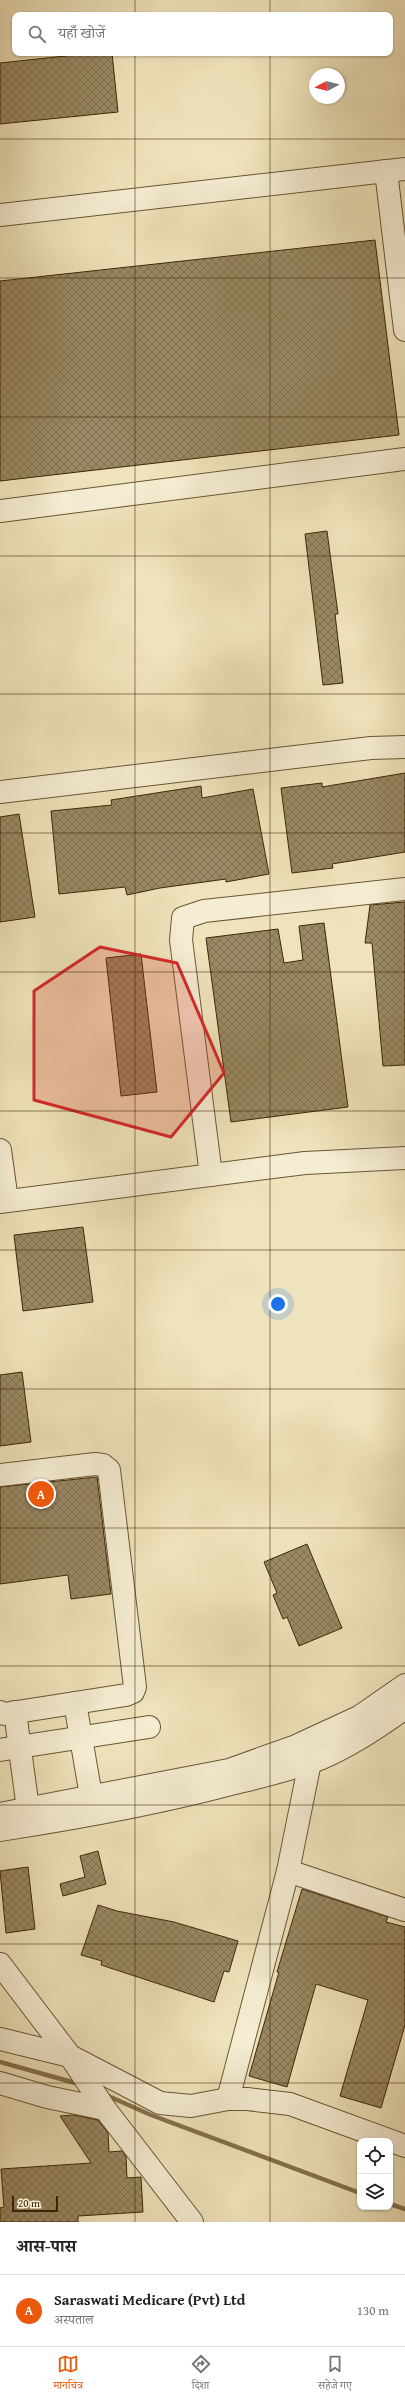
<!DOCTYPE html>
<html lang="hi">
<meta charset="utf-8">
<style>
body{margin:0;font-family:"Gentium Book Plus","Noto Serif Devanagari",serif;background:#f6f6f6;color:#202124}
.controls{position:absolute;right:12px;bottom:12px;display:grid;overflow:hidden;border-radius:8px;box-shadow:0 1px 3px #0004}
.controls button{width:36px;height:36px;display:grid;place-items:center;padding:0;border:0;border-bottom:1px solid #e0e0e0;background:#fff;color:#202124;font:20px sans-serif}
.compass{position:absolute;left:309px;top:68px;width:36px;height:36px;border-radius:50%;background:#fff;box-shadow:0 1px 3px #0004;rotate:263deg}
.scale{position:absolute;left:12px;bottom:10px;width:46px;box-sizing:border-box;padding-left:4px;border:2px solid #3d2706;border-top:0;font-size:11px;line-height:14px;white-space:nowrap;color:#3d2706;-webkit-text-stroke:3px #f5edd3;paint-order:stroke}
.you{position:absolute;left:278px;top:1304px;width:14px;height:14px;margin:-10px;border:3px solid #fff;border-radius:50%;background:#1a73e8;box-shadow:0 0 0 6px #1a73e833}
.badge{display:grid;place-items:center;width:26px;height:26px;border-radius:50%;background:#ea580c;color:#fff;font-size:13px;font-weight:700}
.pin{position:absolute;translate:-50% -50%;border:2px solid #fff;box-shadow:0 1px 4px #0006}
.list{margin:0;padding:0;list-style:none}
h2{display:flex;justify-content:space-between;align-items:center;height:52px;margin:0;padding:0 16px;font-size:17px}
h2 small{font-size:13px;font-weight:400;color:#757577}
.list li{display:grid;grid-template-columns:26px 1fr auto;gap:12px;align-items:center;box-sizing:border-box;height:72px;padding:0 16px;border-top:1px solid #e0e0e0}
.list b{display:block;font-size:15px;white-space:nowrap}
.list p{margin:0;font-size:13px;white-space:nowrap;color:#757577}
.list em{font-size:13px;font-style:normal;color:#757577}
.icon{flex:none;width:22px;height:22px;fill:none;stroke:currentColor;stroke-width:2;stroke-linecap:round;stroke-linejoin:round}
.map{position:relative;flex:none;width:405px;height:2222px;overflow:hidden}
.search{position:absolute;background:#fff;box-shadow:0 1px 3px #0004;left:12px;right:12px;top:12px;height:44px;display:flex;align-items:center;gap:10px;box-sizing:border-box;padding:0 14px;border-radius:8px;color:#757577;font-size:15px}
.sheet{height:124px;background:#fff}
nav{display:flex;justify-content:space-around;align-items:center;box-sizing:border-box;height:56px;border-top:1px solid #e0e0e0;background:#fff;font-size:11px;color:#757577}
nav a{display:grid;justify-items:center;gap:2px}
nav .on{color:#ea580c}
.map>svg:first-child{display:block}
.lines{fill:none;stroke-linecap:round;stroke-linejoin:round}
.stream{stroke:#83714d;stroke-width:4.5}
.building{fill:url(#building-cross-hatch);stroke:#3d2706}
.minor-casing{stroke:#6a5633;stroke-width:24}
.minor{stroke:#f5edd3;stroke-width:22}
.marked{fill:#d62828;fill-opacity:0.2;stroke:#d62828;stroke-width:3;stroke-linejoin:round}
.grid{fill:none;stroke:#3d2706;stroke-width:1;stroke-opacity:0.55}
</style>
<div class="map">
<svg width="405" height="2222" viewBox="0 0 405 2222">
<defs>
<pattern id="building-cross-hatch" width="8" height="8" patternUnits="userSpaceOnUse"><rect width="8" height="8" fill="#9a8964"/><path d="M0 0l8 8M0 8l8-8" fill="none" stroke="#7f7050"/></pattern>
</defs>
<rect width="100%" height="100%" fill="#efe3bb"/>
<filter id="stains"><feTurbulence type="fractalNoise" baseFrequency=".005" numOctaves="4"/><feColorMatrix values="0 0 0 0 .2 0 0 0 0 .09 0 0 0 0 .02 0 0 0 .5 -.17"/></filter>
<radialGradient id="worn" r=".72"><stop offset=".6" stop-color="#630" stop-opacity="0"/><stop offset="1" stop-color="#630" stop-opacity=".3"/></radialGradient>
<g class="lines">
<g class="stream">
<polyline points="0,2062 79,2084"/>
<polyline points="106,2095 151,2115 360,2193"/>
<polyline points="390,2204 405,2209"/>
</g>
</g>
<g class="building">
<polygon points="93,53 112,53 118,112 0,124 0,63"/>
<polygon points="375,240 399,435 0,481 0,281"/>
<polygon points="327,531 338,614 335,614 343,683 323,685 305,534"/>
<polygon points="405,773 405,852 332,864 333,868 292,873 281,788 322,783 322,787"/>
<polygon points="201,786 202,798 253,789 269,874 226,882 226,879 160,888 127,895 125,887 59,894 51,811 112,805 111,800"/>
<polygon points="19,814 35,917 0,922 0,817"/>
<polygon points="405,902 405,1065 383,1066 372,943 365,943 370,905"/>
<polygon points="324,923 348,1107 231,1122 206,938 278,929 284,963 303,960 299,926"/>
<polygon points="141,954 157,1092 121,1096 106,958"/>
<polygon points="83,1227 93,1302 23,1311 14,1235"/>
<polygon points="22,1372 31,1442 0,1446 0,1375"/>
<polygon points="97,1477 111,1594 71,1599 68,1575 0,1584 0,1487"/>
<polygon points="307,1544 342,1628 299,1646 287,1617 283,1619 273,1595 277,1593 264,1562"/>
<polygon points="98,1851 106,1884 63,1896 60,1884 85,1877 80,1856"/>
<polygon points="28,1867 35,1929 6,1933 0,1871"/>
<polygon points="302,1889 388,1917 386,1922 405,1927 405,2025 381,2108 340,2096 368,2000 316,1984 287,2087 249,2076 279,1972 277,1972"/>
<polygon points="98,1905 117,1911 174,1922 238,1941 229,1972 224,1971 214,2002 101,1965 102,1961 81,1955"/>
<polygon points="74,2115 98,2120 108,2133 109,2152 122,2151 126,2156 127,2178 141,2177 143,2212 78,2216 78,2222 0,2222 0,2208 4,2207 1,2169 91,2163 60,2116"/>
</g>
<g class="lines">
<defs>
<g id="minor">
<polyline points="386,171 405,330"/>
<polyline points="0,215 405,169"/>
<polyline points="0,511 405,459"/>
<polyline points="0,792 371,748 405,747"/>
<polyline points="0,1150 7,1201"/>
<polyline points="211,1175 181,940 183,918 204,911 405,889"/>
<polyline points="0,1202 305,1163 405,1158"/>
<polyline points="0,1475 95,1464 103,1465 109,1470 135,1687 133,1692 126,1695 4,1714 0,1712"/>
<polyline points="75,1703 91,1796"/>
<polyline points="15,1712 28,1809"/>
<polyline points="0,1750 149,1727"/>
<polyline points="0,1814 229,1770 296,1746 359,1717 405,1685"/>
<path d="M0,1830c79,-12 157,-26 235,-47 29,-7 59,-14 87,-25 30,-13 57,-31 83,-50"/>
<polyline points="288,1871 405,1910"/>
<polyline points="0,1964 70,2056 105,2109 192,2222"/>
<polyline points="0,2039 70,2056 160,2103 191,2106 228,2099 247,2099 290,2104 405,2146"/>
<polyline points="0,2083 47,2097 105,2109"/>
<polyline points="228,2099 288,1871 310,1762"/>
</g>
</defs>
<use href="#minor" class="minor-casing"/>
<use href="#minor" class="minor"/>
</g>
<path class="marked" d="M100,947l77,16 47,110 -53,64 -137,-37v-109z"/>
<path class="grid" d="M135,0v15M270,0v15M135,53v2169M270,53v2169M0,139h405M0,278h405M0,417h405M0,556h405M0,694h405M0,833h405M0,972h405M0,1111h405M0,1250h405M0,1389h405M0,1528h405M0,1666h405M0,1805h405M0,1944h405M0,2083h405"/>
<rect width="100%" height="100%" filter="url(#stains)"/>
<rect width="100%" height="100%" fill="url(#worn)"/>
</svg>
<div class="controls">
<button><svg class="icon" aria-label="locate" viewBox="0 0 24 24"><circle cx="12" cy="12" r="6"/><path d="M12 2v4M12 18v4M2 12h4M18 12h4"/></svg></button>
<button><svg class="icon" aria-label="layers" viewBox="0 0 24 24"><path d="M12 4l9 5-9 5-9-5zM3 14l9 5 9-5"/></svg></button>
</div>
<svg class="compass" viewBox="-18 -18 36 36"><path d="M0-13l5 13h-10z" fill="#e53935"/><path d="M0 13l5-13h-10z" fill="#757577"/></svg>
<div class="scale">20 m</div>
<div class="you"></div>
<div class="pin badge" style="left:41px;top:1494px">A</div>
<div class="search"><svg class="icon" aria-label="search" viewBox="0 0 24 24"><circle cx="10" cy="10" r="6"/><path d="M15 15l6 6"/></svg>यहाँ खोजें</div>
</div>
<section class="sheet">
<h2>आस-पास<small></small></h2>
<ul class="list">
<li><span class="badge">A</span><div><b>Saraswati Medicare (Pvt) Ltd</b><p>अस्पताल</p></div><em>130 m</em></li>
</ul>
</section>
<nav>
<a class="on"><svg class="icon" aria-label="map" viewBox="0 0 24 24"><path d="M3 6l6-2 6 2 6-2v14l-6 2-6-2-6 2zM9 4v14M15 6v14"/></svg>मानचित्र</a>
<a><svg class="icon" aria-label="directions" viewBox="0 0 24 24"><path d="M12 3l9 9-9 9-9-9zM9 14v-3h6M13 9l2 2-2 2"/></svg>दिशा</a>
<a><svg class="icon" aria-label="saved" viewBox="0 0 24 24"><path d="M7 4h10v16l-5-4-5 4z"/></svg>सहेजे गए</a>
</nav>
